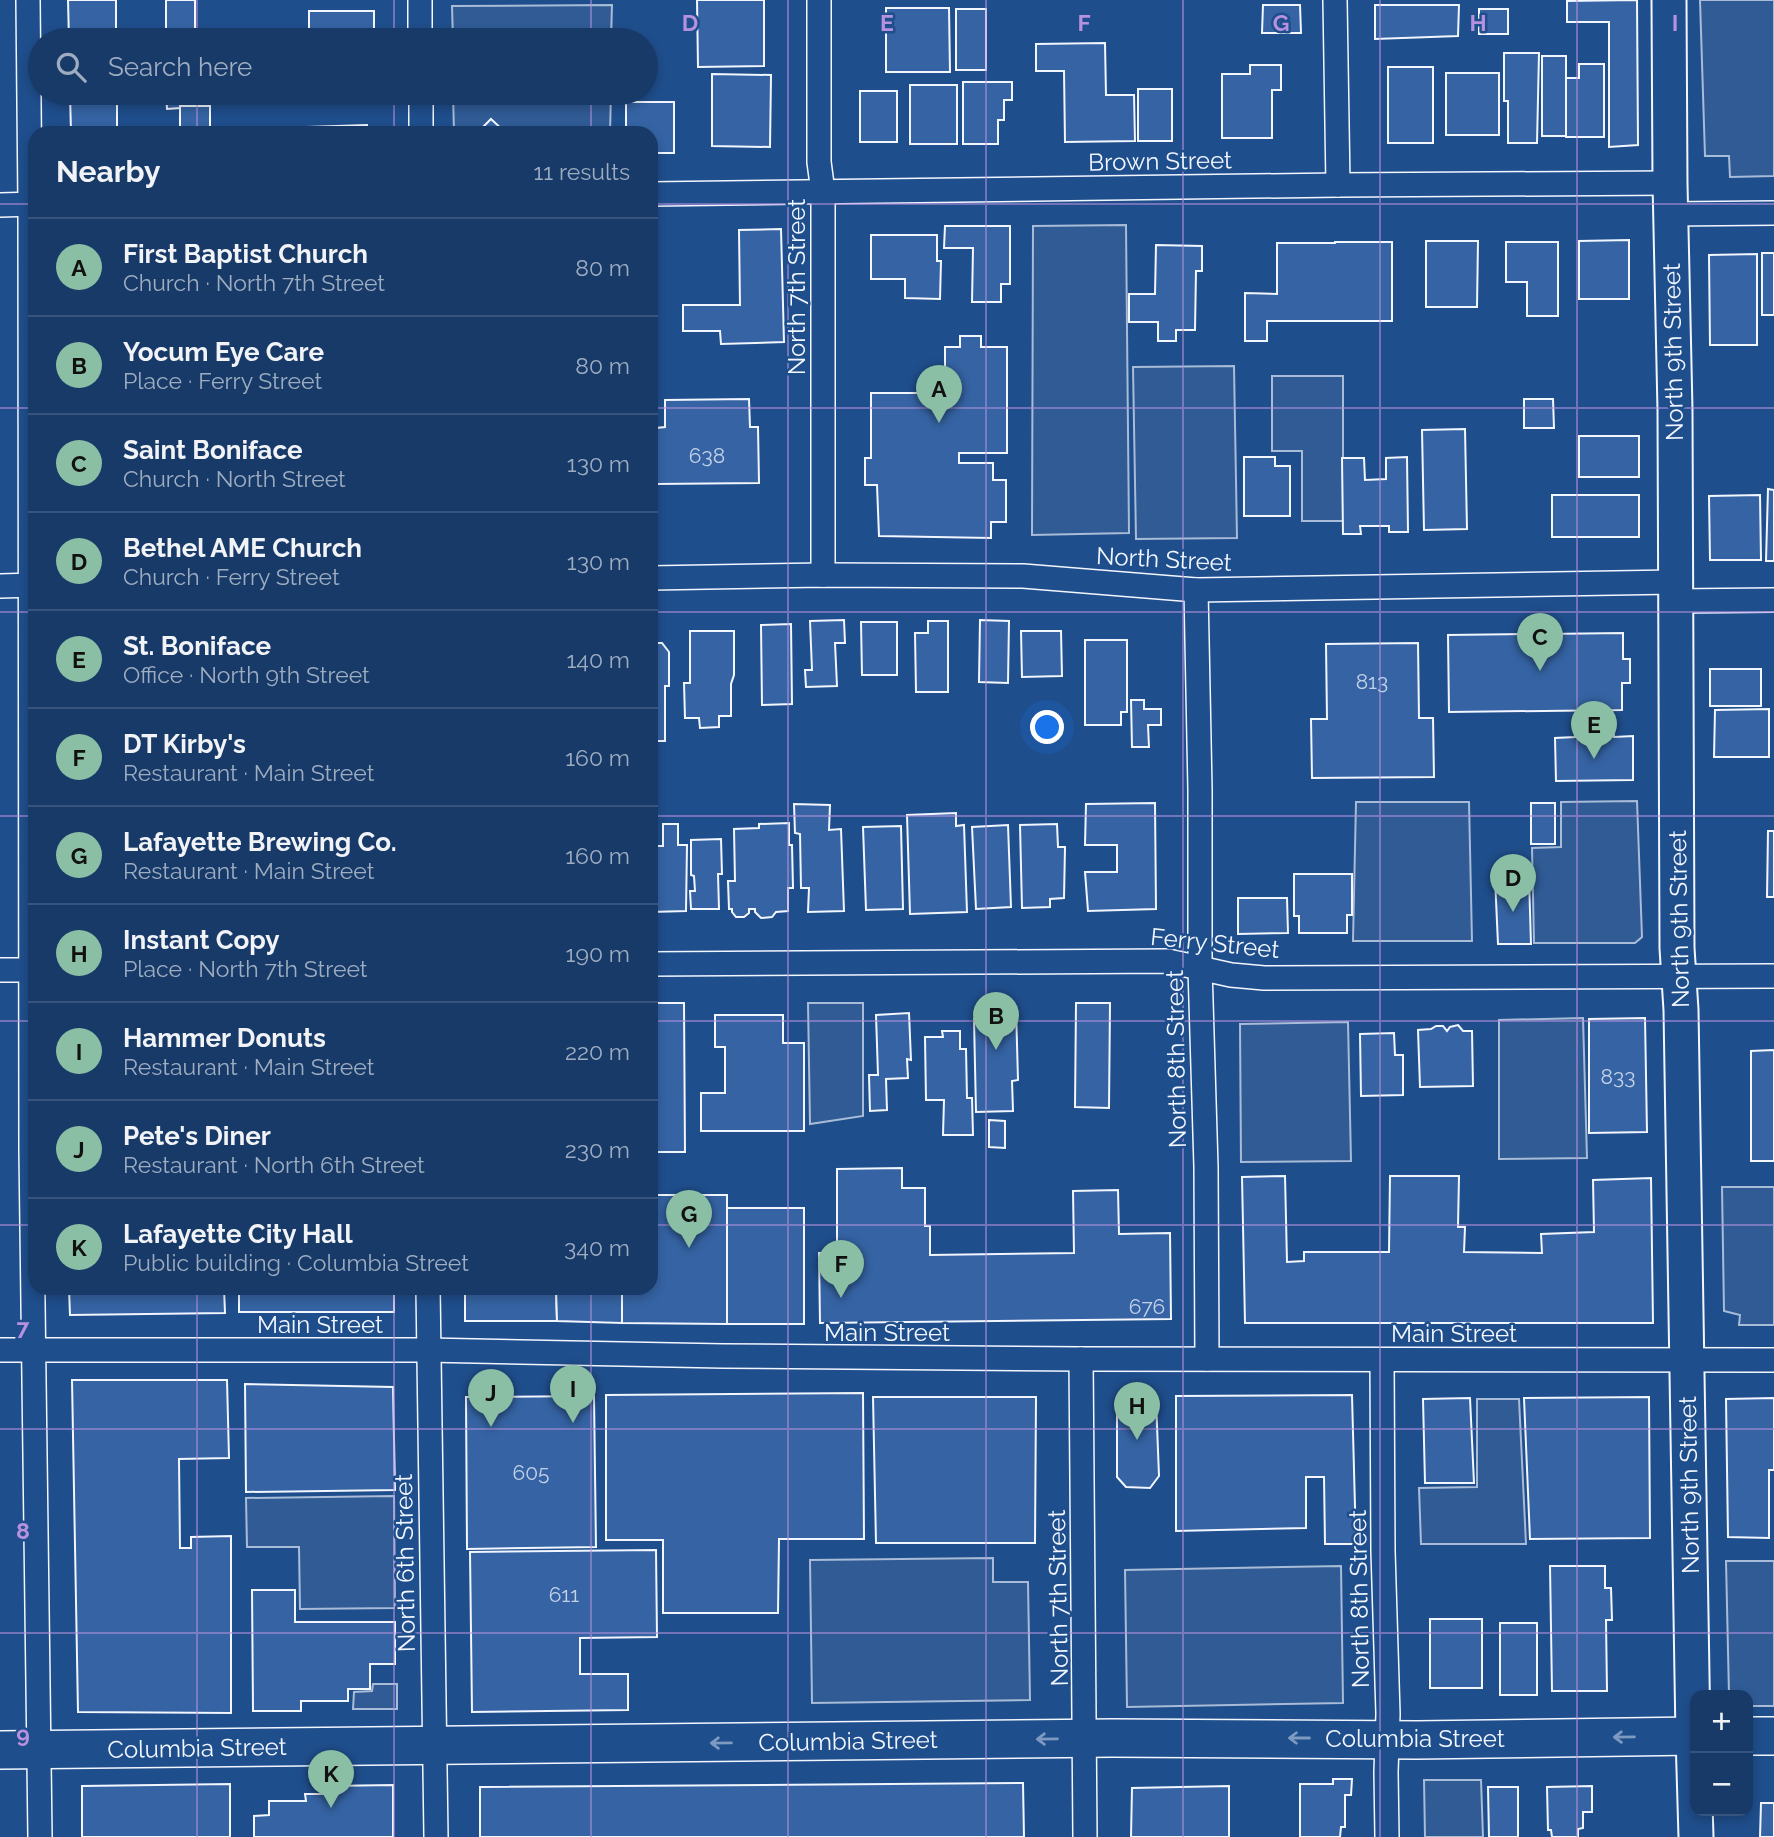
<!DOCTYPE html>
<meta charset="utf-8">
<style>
body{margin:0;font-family:Raleway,sans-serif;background:#20416f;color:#f1f3f6}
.controls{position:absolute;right:21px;bottom:21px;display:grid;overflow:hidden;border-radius:14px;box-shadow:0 4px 10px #0003}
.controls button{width:63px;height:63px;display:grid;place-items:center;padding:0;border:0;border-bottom:2px solid #36547d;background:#173a69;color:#f1f3f6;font:35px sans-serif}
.you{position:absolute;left:1048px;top:728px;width:24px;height:24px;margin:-18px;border:5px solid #fff;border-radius:50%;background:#1a73e8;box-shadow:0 0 0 10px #1a73e833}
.badge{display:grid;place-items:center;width:46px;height:46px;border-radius:50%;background:#8abfa5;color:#111;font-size:23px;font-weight:700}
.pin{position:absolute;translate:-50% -58px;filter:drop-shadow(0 2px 4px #0008)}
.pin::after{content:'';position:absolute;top:37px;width:24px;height:21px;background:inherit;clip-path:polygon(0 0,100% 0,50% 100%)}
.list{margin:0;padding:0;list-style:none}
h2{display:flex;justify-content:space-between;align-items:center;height:91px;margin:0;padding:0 28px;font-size:30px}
h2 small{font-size:23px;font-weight:400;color:#9eadc0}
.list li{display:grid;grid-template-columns:46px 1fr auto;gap:21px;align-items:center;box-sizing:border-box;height:98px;padding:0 28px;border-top:2px solid #36547d}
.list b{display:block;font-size:26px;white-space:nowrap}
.list p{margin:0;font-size:23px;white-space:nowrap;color:#9eadc0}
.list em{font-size:23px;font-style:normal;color:#9eadc0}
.icon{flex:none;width:38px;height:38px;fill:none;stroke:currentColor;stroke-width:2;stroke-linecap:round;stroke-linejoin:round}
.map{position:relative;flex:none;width:1774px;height:1837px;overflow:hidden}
.search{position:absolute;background:#173a69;box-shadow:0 4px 10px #0003;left:28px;top:28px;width:630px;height:77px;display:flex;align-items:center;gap:18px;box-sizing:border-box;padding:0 24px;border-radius:38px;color:#9eadc0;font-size:26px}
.panel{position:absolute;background:#173a69;box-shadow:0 4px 10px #0003;left:28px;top:126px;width:630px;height:1169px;border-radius:21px}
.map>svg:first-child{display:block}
.built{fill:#305b95;stroke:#a8bbd7;stroke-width:2}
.building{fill:#3563a3;stroke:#f2f6ff;stroke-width:2}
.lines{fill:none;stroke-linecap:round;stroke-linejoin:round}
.street-casing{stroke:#f2f6ff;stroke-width:26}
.secondary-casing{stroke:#f2f6ff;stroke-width:37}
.primary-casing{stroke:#f2f6ff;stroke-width:40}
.street{stroke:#1f4e8c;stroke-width:23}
.secondary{stroke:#1f4e8c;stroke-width:33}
.primary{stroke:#1f4e8c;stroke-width:37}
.oneway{stroke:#7e9ac0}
.grid{fill:none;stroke:#b691df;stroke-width:2;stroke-opacity:0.55}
.labels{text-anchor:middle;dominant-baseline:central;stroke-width:5;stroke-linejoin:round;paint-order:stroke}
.number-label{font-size:21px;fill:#c3d1e8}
.street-label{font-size:24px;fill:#f2f6ff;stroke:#1f4e8c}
.grid-label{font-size:23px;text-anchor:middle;font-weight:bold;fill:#b691df;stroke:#1f4e8c;stroke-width:5;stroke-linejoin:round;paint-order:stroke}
</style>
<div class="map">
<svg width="1774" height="1837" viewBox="0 0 1774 1837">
<rect width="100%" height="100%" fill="#1f4e8c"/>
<g class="built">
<polygon points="1700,0 1774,0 1774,176 1730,177 1729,156 1705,156"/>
<polygon points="612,5 611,40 453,40 452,6"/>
<polygon points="453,93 611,93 610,133 454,133"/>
<polygon points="1126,225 1129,533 1032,535 1033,226"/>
<polygon points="1234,366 1237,538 1136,539 1133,367"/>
<polygon points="1272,376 1343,376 1343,521 1302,521 1302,451 1272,451"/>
<polygon points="1637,801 1642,937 1635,943 1534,943 1532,848 1561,847 1561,802"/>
<polygon points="1356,802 1469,802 1472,941 1353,941"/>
<polygon points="808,1003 863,1003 863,1116 810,1124"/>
<polygon points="1583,1018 1587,1158 1499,1159 1499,1020"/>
<polygon points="1348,1022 1351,1161 1241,1162 1240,1024"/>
<polygon points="1722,1187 1774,1187 1774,1325 1739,1325 1740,1315 1724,1311"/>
<polygon points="1477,1399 1519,1399 1526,1544 1421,1544 1419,1488 1477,1487"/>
<polygon points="394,1496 395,1608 300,1609 299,1547 247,1547 246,1498"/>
<polygon points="993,1558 993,1582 1028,1582 1030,1700 812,1703 810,1560"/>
<polygon points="1726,1561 1774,1561 1774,1706 1748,1706 1748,1695 1729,1695"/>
<polygon points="1341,1566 1343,1703 1127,1707 1125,1570"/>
<polygon points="373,1684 397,1684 397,1709 353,1709 354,1692 372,1691"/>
<polygon points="1424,1780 1481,1780 1483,1837 1425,1837"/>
</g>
<g class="building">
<polygon points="68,0 116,0 116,40 69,40"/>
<rect x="166" y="0" width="29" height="40"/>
<polygon points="697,0 764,0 764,66 698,67"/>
<polygon points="1637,0 1638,145 1609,147 1609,22 1567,22 1567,1"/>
<polygon points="1263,5 1300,5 1301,33 1262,33"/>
<polygon points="1375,5 1459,5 1458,36 1375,39"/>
<polygon points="886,8 949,8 950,72 886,72"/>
<rect x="956" y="9" width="30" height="61"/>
<rect x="1479" y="9" width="29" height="25"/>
<rect x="309" y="11" width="65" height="29"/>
<polygon points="1105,43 1106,95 1134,95 1135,141 1065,142 1064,71 1036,71 1036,44"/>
<polygon points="1504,53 1539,53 1537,143 1508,143 1508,101 1504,101"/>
<rect x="1542" y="56" width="24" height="80"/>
<polygon points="1579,64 1604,64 1604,137 1566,137 1566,78 1579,78"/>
<polygon points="1250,65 1281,65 1281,90 1272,90 1272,138 1222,138 1222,74 1250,74"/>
<rect x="1388" y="67" width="45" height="76"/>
<rect x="1446" y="73" width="53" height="62"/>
<polygon points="712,74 771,75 770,147 712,146"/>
<polygon points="963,82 1012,82 1012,100 1004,100 1004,120 998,120 998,144 963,144"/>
<rect x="910" y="85" width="47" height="59"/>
<rect x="1138" y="89" width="34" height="52"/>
<rect x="860" y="91" width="37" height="51"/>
<polygon points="70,93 117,93 117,133 71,133"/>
<polygon points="166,93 196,93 196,106 180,106 180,108 167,109"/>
<polygon points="626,102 674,102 674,153 651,153 651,133 626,133"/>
<polygon points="180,106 210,106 210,133 158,133 158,129 180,129"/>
<polygon points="491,119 506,133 477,133"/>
<polygon points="367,125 368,133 308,133 307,127"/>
<polygon points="158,127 158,133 117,133 117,128"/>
<polygon points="945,226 1010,226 1010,284 1001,284 1001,302 972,302 973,248 944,248"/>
<polygon points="781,229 784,342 721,344 720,331 683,331 683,305 740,305 739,230"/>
<polygon points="871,235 937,235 937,261 941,261 940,299 905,298 905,279 871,279"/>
<polygon points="1629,240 1629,299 1579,299 1579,241"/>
<polygon points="1426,241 1478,241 1477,307 1426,307"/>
<polygon points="1335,242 1392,242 1392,321 1267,321 1267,341 1245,341 1245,293 1277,294 1277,243 1335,243"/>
<polygon points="1506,242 1558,242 1558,316 1527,316 1527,282 1506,282"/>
<polygon points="1156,245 1202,246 1202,271 1196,271 1195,330 1176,330 1176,341 1158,341 1158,322 1129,322 1129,294 1155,294"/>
<rect x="1762" y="253" width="12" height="62"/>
<polygon points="1757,254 1757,345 1710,345 1709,255"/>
<polygon points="960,336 981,336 981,347 1007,347 1007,453 959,453 959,463 993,463 993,480 1006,480 1006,522 991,522 991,538 879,536 877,485 865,485 865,458 871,458 871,393 945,393 945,347 960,347"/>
<polygon points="749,399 750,427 758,427 759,483 656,484 656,428 665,427 665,400"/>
<polygon points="1524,399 1553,399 1554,428 1524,428"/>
<polygon points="1465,429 1467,529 1424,530 1422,430"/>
<rect x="1579" y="436" width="60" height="41"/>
<polygon points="1244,457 1275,457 1275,466 1290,466 1290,516 1244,516"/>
<polygon points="1407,457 1408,532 1389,532 1389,526 1360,526 1361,534 1343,534 1342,458 1364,458 1365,480 1386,479 1386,458"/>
<polygon points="1768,489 1774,490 1774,561 1766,561"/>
<rect x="1552" y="495" width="87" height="42"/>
<polygon points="1760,495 1761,560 1710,560 1709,496"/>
<polygon points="844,620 845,643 835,643 837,686 806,687 805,670 812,670 810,621"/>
<polygon points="980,620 1009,621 1008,683 979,682"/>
<polygon points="928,621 948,621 948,692 916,692 915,633 928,633"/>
<polygon points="861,622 897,622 897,675 862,675"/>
<polygon points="791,624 792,704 762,705 761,625"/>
<polygon points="690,631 734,631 734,675 731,684 731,716 719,716 719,727 700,728 699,718 685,718 684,683 690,683"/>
<polygon points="1021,631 1061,631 1062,676 1022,677"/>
<polygon points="1623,633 1623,659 1630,659 1630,683 1622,683 1622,710 1449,712 1448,635"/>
<polygon points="651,635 653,635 655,643 662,643 669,652 669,686 665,686 665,741 651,741"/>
<polygon points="1085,640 1127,640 1127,712 1121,712 1121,725 1085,725"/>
<polygon points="1418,643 1419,718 1433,718 1434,777 1312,778 1311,719 1327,719 1326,644"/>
<rect x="1710" y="669" width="51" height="37"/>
<polygon points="1131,700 1144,700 1144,709 1161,709 1161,725 1148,725 1149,747 1132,747"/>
<polygon points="1769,709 1769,757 1714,757 1715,710"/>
<polygon points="1574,724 1613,724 1614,737 1633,736 1633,780 1556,781 1555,738 1575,737"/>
<polygon points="1155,803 1156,909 1088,911 1085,872 1117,872 1117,845 1085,845 1086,804"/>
<rect x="1531" y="803" width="24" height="41"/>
<polygon points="794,804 830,805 829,830 841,829 844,911 808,912 809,888 801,888 800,834 795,833"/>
<polygon points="956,813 956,826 964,825 967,912 910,914 907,815"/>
<polygon points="789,823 789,845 792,845 793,888 788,888 788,911 776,912 772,917 761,918 755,912 755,909 749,909 749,913 744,917 736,917 732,912 732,909 729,909 728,881 735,881 734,829 759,828 759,824"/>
<polygon points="663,824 678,824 678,845 687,845 686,911 651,912 651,846 663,846"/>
<polygon points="1057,824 1058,847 1065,847 1064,898 1050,899 1050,907 1022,908 1020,825"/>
<polygon points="1008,825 1011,907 976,909 972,827"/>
<polygon points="901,826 903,909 866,910 863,827"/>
<polygon points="1768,831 1774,831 1774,897 1767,897"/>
<polygon points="721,839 722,874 718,874 719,909 691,909 690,891 695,891 694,876 691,875 691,840"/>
<polygon points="1526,863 1527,879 1529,879 1531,944 1498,944 1495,878 1497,878 1497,864"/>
<polygon points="1294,874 1352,874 1352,915 1347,915 1347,933 1299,933 1299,916 1294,916"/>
<polygon points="1238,898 1287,898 1288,933 1238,934"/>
<polygon points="651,1003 684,1003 685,1152 651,1152"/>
<polygon points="1076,1003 1110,1003 1109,1108 1075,1107"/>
<polygon points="986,1008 1016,1008 1018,1080 1012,1081 1013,1111 976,1112 974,1019 986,1018"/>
<polygon points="909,1013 911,1060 907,1059 908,1078 886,1079 887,1110 870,1111 869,1075 878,1075 876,1015"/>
<polygon points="715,1015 783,1015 783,1043 804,1043 804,1131 701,1131 701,1093 725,1093 725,1047 715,1047"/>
<polygon points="1645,1018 1647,1132 1589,1133 1589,1019"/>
<polygon points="1458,1025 1463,1031 1472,1031 1473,1086 1420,1087 1418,1030 1431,1029 1436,1026 1443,1026 1447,1031 1450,1027"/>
<polygon points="942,1031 960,1031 960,1049 966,1049 967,1098 972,1098 973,1135 943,1135 944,1100 926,1100 925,1037 943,1037"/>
<polygon points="1394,1033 1395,1055 1403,1055 1403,1095 1361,1096 1360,1034"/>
<polygon points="1774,1050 1774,1161 1751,1161 1751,1051"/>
<polygon points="989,1120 1005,1121 1005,1148 989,1147"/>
<polygon points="902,1168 902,1188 925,1188 925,1226 930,1226 930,1255 1074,1253 1073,1191 1118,1190 1119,1234 1170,1233 1171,1319 820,1323 819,1253 837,1253 837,1169"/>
<polygon points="1285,1176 1287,1262 1304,1261 1304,1252 1389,1252 1390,1176 1459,1176 1458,1227 1465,1227 1464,1252 1542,1253 1541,1234 1594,1232 1593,1180 1651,1178 1653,1323 1245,1323 1242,1177"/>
<polygon points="651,1195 727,1195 727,1324 622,1323 622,1288 651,1288"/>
<rect x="727" y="1208" width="77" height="116"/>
<polygon points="69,1288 224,1288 225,1313 70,1315"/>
<rect x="239" y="1288" width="155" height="24"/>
<polygon points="465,1288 556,1288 557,1321 465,1321"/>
<polygon points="556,1288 622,1288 622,1323 557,1321"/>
<polygon points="72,1380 227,1380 229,1458 179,1459 180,1548 191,1548 191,1537 231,1536 231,1713 78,1712"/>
<polygon points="245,1384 393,1387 395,1490 246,1492"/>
<polygon points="1125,1391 1147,1391 1156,1400 1159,1476 1150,1488 1126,1487 1117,1477 1117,1403"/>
<polygon points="863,1393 864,1539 779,1539 778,1613 663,1613 663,1540 606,1540 606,1395"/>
<polygon points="1352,1395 1356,1544 1325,1544 1324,1477 1306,1477 1306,1528 1176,1531 1176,1396"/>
<polygon points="594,1396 596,1547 467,1549 466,1397"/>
<polygon points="873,1397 1036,1397 1035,1543 876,1543"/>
<polygon points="1649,1397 1650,1538 1530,1539 1524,1398"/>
<polygon points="1470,1398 1474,1483 1425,1483 1423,1399"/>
<polygon points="1774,1398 1774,1470 1769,1470 1769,1538 1728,1537 1726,1399"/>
<polygon points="656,1550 657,1637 580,1638 580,1674 628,1674 628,1710 472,1712 470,1552"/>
<polygon points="1550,1566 1605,1566 1605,1588 1611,1588 1612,1620 1606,1620 1607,1691 1552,1691"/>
<polygon points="252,1590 295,1590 295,1622 395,1622 395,1664 370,1664 370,1689 348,1689 348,1701 301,1701 301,1711 253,1711"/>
<rect x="1430" y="1619" width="52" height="69"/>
<rect x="1500" y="1623" width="37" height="72"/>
<polygon points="1333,1779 1352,1779 1351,1795 1345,1795 1345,1827 1341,1827 1340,1837 1300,1837 1300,1784 1333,1784"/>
<polygon points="1023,1783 1024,1837 480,1837 480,1787"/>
<polygon points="230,1784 230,1837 82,1837 82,1786"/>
<polygon points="393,1785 393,1837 254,1837 254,1816 269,1815 269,1801 306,1801 305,1794 328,1794 328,1786"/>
<polygon points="1229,1786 1229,1837 1131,1837 1132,1788"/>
<polygon points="1592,1786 1592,1812 1583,1812 1583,1828 1578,1829 1578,1837 1552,1837 1551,1830 1548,1830 1547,1787"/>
<polygon points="1488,1787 1518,1787 1518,1837 1489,1837"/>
<polygon points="1761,1803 1774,1803 1774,1837 1760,1837"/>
</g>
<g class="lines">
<defs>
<g id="street">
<polyline points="28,0 30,205 31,1151 40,1837"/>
<polyline points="420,0 420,40"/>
<polyline points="819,0 819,162 823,192 823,575"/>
<polyline points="1335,0 1338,185"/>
<polyline points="421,93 421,133"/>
<polyline points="651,194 1338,185 1670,183"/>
<polyline points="0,205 35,204"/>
<polyline points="1670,214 1774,213"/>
<polyline points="651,578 823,575 1023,576 1196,590 1674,582"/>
<polyline points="0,586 35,585"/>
<polyline points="1196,590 1200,790 1200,968 1206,1167 1207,1359"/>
<polyline points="1675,601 1774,600"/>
<polyline points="651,964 1168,961 1231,975 1264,978 1774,976"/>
<polyline points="0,970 35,970"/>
<polyline points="428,1288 436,1837"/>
<polyline points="0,1350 427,1350 723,1356 1081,1359 1774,1360"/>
<polyline points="1081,1359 1085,1837"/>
<polyline points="1382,1360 1383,1551 1388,1714 1386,1772 1387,1837"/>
</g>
<polyline id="secondary" points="1669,0 1670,183 1675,410 1677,948 1681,1010 1693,1736 1696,1837"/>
<g id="primary">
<polyline points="1748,1736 1774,1736"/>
<polyline points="0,1750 1112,1738 1417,1740 1695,1736"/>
</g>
</defs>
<use href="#street" class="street-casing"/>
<use href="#secondary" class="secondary-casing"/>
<use href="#primary" class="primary-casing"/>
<use href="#street" class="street"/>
<use href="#secondary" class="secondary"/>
<use href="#primary" class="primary"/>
</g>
<defs><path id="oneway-shaft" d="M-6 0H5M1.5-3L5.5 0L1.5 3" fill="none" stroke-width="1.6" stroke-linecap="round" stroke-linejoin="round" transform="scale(1.75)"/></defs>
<g class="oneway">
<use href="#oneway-shaft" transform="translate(1624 1737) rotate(179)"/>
<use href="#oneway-shaft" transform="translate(1299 1738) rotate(-180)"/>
<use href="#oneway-shaft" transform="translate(1047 1739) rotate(179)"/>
<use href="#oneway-shaft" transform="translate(721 1743) rotate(179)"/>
</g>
<path class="grid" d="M197,0v40M394,0v40M591,0v40M788,0v1837M986,0v1837M1183,0v1837M1380,0v1837M1577,0v1837M197,93v40M394,93v40M591,93v40M0,204h35M651,204h1123M0,408h35M651,408h1123M0,612h35M651,612h1123M0,816h35M651,816h1123M0,1021h35M651,1021h1123M0,1225h35M651,1225h1123M197,1288v549M394,1288v549M591,1288v549M0,1429h1774M0,1633h1774"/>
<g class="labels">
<g class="number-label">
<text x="707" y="455">638</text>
<text x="1372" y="681">813</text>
<text x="1618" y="1076">833</text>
<text x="1147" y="1306">676</text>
<text x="531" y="1472">605</text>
<text x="564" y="1594">611</text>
</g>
<g class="street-label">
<text transform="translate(1160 161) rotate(-1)">Brown Street</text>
<text transform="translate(796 287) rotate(-90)">North 7th Street</text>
<text transform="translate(1673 352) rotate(-91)">North 9th Street</text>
<text transform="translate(1164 559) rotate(3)">North Street</text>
<text transform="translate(1679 919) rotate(-91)">North 9th Street</text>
<text transform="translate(1215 943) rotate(6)">Ferry Street</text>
<text transform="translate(1176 1059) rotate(-91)">North 8th Street</text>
<text x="320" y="1324">Main Street</text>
<text x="887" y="1332">Main Street</text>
<text x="1454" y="1333">Main Street</text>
<text transform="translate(1689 1485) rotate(-91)">North 9th Street</text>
<text transform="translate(405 1563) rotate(-91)">North 6th Street</text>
<text transform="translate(1058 1598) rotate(-91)">North 7th Street</text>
<text transform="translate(1359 1599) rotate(-91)">North 8th Street</text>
<text x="1415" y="1738">Columbia Street</text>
<text transform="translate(848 1741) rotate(-1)">Columbia Street</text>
<text transform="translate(197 1748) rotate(-1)">Columbia Street</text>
</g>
</g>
<g class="grid-label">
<text x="690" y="31">D</text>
<text x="887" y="31">E</text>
<text x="1084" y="31">F</text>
<text x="1281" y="31">G</text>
<text x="1478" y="31">H</text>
<text x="1675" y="31">I</text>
<text x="23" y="1335">7</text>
<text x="23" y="1539">8</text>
<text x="23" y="1743">9</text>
</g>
</svg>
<div class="controls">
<button>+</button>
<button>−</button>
</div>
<div class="you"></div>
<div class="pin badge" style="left:939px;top:423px">A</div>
<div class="pin badge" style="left:996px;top:1050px">B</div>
<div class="pin badge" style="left:1540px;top:671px">C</div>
<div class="pin badge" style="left:1513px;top:912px">D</div>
<div class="pin badge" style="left:1594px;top:759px">E</div>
<div class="pin badge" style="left:841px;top:1298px">F</div>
<div class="pin badge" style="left:689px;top:1248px">G</div>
<div class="pin badge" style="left:1137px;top:1440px">H</div>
<div class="pin badge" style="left:573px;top:1423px">I</div>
<div class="pin badge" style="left:491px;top:1427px">J</div>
<div class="pin badge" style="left:331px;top:1808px">K</div>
<div class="search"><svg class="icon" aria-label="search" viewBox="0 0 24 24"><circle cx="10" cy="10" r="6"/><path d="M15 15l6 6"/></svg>Search here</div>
<section class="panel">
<h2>Nearby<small>11 results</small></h2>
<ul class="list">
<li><span class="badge">A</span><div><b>First Baptist Church</b><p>Church · North 7th Street</p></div><em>80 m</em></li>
<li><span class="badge">B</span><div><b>Yocum Eye Care</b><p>Place · Ferry Street</p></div><em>80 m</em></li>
<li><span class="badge">C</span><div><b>Saint Boniface</b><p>Church · North Street</p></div><em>130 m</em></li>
<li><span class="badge">D</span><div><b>Bethel AME Church</b><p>Church · Ferry Street</p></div><em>130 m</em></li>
<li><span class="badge">E</span><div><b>St. Boniface</b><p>Office · North 9th Street</p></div><em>140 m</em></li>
<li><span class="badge">F</span><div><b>DT Kirby's</b><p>Restaurant · Main Street</p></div><em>160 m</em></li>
<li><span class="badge">G</span><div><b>Lafayette Brewing Co.</b><p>Restaurant · Main Street</p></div><em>160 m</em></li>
<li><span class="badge">H</span><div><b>Instant Copy</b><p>Place · North 7th Street</p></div><em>190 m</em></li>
<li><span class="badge">I</span><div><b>Hammer Donuts</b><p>Restaurant · Main Street</p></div><em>220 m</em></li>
<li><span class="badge">J</span><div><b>Pete's Diner</b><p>Restaurant · North 6th Street</p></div><em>230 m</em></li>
<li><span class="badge">K</span><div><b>Lafayette City Hall</b><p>Public building · Columbia Street</p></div><em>340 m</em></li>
</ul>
</section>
</div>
